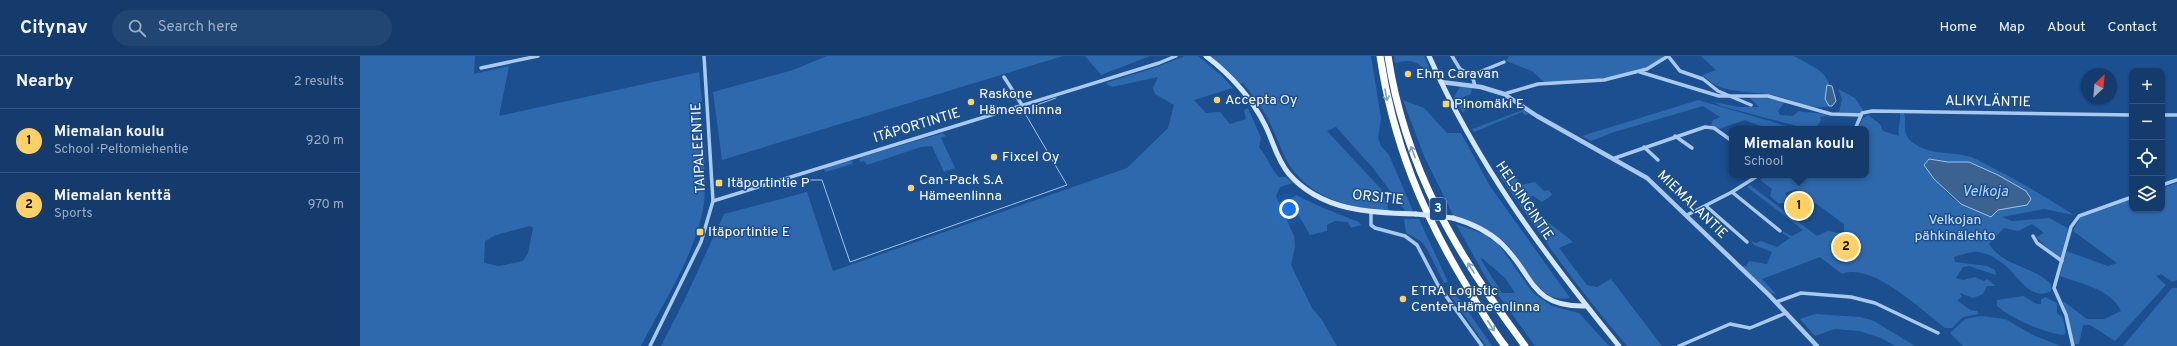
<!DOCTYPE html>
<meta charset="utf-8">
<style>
body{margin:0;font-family:Overpass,sans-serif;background:#214673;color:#f1f3f6}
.controls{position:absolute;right:12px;top:12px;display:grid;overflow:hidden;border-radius:8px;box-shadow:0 1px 3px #0004}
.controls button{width:36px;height:36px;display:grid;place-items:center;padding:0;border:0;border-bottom:1px solid #33557e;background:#143b6b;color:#f1f3f6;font:20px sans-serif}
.compass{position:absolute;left:1721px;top:12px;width:36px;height:36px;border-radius:50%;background:#143b6b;box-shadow:0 1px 3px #0004;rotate:26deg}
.you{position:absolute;left:929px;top:153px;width:14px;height:14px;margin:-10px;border:3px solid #fff;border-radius:50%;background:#1a73e8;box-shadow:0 0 0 6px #1a73e833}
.badge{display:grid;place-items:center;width:26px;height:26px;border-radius:50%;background:#ffd166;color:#111;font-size:13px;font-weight:700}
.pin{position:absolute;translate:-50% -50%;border:2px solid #fff;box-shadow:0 1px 4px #0006}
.popup{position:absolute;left:1369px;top:70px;width:140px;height:52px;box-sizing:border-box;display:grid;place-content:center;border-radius:8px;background:#143b6b;filter:drop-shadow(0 1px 3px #0005);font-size:13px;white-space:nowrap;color:#9dadc1}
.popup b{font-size:15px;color:#f1f3f6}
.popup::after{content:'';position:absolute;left:50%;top:100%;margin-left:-8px;border:8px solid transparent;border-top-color:#143b6b}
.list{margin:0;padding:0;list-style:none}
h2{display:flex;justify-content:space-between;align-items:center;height:52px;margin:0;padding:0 16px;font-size:17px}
h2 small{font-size:13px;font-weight:400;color:#9dadc1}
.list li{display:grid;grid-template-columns:26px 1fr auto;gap:12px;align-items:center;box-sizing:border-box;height:64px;padding:0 16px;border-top:1px solid #33557e}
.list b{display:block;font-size:15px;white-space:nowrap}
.list p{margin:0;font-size:13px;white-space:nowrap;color:#9dadc1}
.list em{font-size:13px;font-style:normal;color:#9dadc1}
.icon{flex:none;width:22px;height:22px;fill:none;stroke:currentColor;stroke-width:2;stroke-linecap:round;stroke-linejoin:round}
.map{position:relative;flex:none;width:1817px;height:290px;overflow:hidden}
header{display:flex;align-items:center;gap:24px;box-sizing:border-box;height:56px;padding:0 20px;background:#143b6b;border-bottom:1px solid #33557e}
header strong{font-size:19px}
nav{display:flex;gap:22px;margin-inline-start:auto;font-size:14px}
.search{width:280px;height:36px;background:#214673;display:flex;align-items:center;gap:10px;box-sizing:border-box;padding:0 14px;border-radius:22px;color:#9dadc1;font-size:15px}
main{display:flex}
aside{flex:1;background:#143b6b}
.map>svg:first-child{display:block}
.green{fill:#2e69ad;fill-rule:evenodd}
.water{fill:#3c6290;stroke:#9cc4f0}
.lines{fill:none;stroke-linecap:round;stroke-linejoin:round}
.stream{stroke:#9cc4f0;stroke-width:1}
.minor{stroke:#a9c9ee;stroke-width:3.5}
.tertiary{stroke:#a9c9ee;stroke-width:4.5}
.secondary{stroke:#d6e6fa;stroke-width:5}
.motorway{stroke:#fff;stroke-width:7}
.secondary-bridge{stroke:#d6e6fa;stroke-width:5}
.oneway{stroke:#829ec1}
.poi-dot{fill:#ffd166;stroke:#1b4f8f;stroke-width:1.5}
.labels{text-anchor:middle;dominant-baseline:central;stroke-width:3;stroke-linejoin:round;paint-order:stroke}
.shield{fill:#1b4f8f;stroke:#bbcadd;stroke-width:1}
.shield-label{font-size:13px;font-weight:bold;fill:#fff}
.poi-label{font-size:14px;fill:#fff;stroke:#1b4f8f;text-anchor:start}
.street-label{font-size:14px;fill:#fff;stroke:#1b4f8f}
.park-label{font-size:14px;fill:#cfe3fa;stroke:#1b4f8f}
.water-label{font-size:15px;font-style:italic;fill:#b5d3f5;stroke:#1b4f8f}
</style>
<header>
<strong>Citynav</strong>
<div class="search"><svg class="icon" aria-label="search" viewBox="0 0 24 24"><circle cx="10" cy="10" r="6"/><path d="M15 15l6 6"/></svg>Search here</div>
<nav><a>Home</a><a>Map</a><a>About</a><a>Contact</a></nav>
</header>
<main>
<aside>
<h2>Nearby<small>2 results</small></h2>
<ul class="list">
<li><span class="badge">1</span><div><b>Miemalan koulu</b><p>School · Peltomiehentie</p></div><em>920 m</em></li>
<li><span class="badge">2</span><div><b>Miemalan kenttä</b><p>Sports</p></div><em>970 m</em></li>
</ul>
</aside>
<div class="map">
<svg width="1817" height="290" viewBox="0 0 1817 290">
<rect width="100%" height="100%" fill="#1b4f8f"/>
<g class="green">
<path d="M0,0h115l-1,18 35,-8 -10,50 200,-44 3,29 -3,2v40l5,4c0,18 2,38 0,56 -8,51 -40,98 -63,143h-281zM170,170l3,2 -5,25 -5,8 -24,5 -15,-3 1,-22 11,-6z"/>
<polygon points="467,0 703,0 362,104 353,36 433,14"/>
<polygon points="725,0 790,0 741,19"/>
<path d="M825,0h13l23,19 12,13 -39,12 12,13 14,-1 10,12 16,-5 -2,-9 4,-2 13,30 -2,9c8,9 11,21 20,30h7l7,6 -13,4 -4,9 18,40 1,11 -4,18 21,43 10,12 15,26h-676l23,-45 40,-87 83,-22 26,79 294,-103 41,-40 6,-23 -19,-11 -2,-6 5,-11 -46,10 -7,-4 52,-16z"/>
<path d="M850,0h161l10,62 -3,20 3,8 8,9 24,56 -7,1 -33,-44 -37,-41 -9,4 55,59 7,21c-37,-2 -77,-12 -99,-45 -9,-15 -14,-32 -22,-47 -7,-13 -16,-24 -25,-36l-3,1 -11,-12z"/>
<path d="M1034,0h30l7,16h-4c-10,-12 -18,-13 -32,-9z"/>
<polygon points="1149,0 1304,0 1296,9 1239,24 1184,26 1172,15 1146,5"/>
<path d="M1341,0h93l25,14 6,6 9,16 1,12c-19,10 -44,-6 -63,-9 -17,-3 -33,-2 -49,-7 -8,-2 -15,-8 -21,-13l14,-5z"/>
<polygon points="1100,31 1112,32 1111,38 1098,43 1107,52 1103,57 1094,41"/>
<polygon points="1478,33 1495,42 1503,54 1499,58 1479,56 1482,43"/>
<path d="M1397,41l25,3 2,3 -6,8 2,4 13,1 6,-5c9,3 20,0 28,5l-7,1 1,3 -5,8 -8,1 -87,-23 -7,-4 25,5h20l-9,-9z"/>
<path d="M1043,44l21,8 23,25h14l29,53 80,112c-31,7 -44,-33 -62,-52 -15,-16 -34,-24 -55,-31l-29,-59z"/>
<polygon points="1338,44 1437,73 1408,73 1385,64 1359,73 1351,69 1353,64 1360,61 1343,50 1254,76 1231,85 1222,80"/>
<polygon points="1163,54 1169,58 1165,59 1162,56 1114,76 1112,73"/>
<path d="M1540,57h4c3,12 -3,20 8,29 18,14 39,9 59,15 8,3 16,8 24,12 28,14 53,30 79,46l-30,-6 -42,8 10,4 37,-3 19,10 -8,32 -24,-23 8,-4 -12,-9 -14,7 -14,-3 -15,16c16,24 43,21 62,40v7c-20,11 -33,-15 -45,-25 -7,-6 -18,-13 -28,-14 -7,-1 -17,3 -24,5l1,5 32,4 8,4 1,5 -27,-9 -6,1 -7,11 7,2 12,-3 9,4 3,-2 9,7h-9l-4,8 -10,4 -13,-5 2,4 -5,3 13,10 7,1 2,3 -16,3 -11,11h-7c-25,-19 -73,-66 -103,-54l-22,-17 -58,22 15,16 -8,-3 -27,-25 4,-1 3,-5 18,3 5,-12 -18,-7 -3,-4 5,2 5,-2 16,6 13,-9 -8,-5 2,-1 8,4 11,-6 -56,-43 3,-2 67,51 11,-5 16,3v-10l-48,-35 -11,4 4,8 -1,2h-10l-8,-7 2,-7 -12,-9 6,-5h100v-46h-8l4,-10 6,-4 12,9 3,7 16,5c-2,-8 2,-14 1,-23zM1569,103l19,3h21l29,13 10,32c-11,3 -37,2 -47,-3 -11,-5 -30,-29 -37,-39z"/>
<polygon points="583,77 586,80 581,82 595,112 584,116 572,90 561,91 507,109 504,105 500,106 499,104 502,101"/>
<polygon points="489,105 492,105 493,108 465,116 464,113 467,111"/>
<path d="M1151,117l11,12 13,-3 9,9 5,-1 3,5 -10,7 -9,-6 -16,4 8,7 10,2 2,4 36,29 -14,6 28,37 10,2 14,-8 51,67h-35c-47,-54 -87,-111 -127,-170z"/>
<path d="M1817,127v97l-5,2 -11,-8 -5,2 10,9 -51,56 -25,-16h-7l-4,19h-6l-10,-43 24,18h17l17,-8c-10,-22 -40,-27 -61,-35l6,-25 42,15 9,-3 -44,-32 7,-13 52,-19v10h30v-21z"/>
<polygon points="936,139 963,152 999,166 1001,169 991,172 988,166 975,165 967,169 967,175 950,179 930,144"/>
<polygon points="1044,163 1059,163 1088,226 1084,227 1067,193 1062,186 1046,177"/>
<path d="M1096,168l28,10 15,11 34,48 19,13 27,7 30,33h-74l-49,-68zM1120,202l3,1 22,19 10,15h-13z"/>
<polygon points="1812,232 1817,232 1817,290 1763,290"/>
<polygon points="1090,235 1101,245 1132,290 1126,290 1088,236"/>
<path d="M1663,240l14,8h4v-4l4,-3 12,6v10l6,5 3,15 -3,2c-20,-3 -51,-16 -66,-29v-6z"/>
<polygon points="1455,258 1501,261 1514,265 1555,290 1535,290 1521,282 1499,275 1475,273 1455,280 1440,263"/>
<polygon points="1621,260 1645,263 1675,280 1701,290 1603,290 1590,277 1605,263"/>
</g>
<g class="water">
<polygon points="1467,29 1472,30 1476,45 1472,50 1469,50 1465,43"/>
<polygon points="1569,103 1588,106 1609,106 1638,119 1666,135 1671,143 1667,149 1638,154 1631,161 1601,148 1574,123 1564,109"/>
</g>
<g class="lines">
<polyline class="stream" points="448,124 462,124 490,206 707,129 663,54 696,42"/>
<g class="minor">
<polyline points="1092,0 1100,13 1112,19 1115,30"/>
<polyline points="1308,0 1320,15 1343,23 1358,35 1391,49"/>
<polyline points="121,12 178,0"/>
<polyline points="1280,16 1359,40 1408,40 1471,58 1501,59"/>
<polyline points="1112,19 1144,6"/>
<polyline points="644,21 662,49"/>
<polyline points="1144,38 1178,28 1244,24 1287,13 1308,0"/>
<polyline points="1802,59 1817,59"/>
<polyline points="1495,73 1502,57 1512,55 1772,59"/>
<polyline points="1315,80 1332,92"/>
<polyline points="1284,91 1298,104"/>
<polyline points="1255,102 1345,71 1354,72 1372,85"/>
<polyline points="1802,129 1817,124"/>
<polyline points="1372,136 1420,175"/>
<polyline points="353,145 799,7 816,0"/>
<polyline points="1346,150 1387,186"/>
<polyline points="1011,156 1011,169 1015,172 1045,180 1057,189 1078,229 1122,290"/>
<polyline points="1327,159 1372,136 1399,119"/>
<polyline points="1673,180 1677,187 1702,205"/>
<polyline points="1416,246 1441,237 1491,241 1515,247 1578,277"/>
<polyline points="290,290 341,186 353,145 344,0"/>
<polyline points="1319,290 1370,268 1390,272 1426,257"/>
<polyline points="1713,290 1706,259 1694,232 1711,171 1719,160 1772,141"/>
</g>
<polyline class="tertiary" points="1081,26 1121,31 1144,38 1177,60 1287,122 1409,239 1457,290"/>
<g class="secondary">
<path d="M846,0c25,19 45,41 59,69 8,16 12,35 24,49 32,37 82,39 127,40"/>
<path d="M1069,0c49,110 114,197 190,290"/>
<path d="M1093,162c18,5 35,13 49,26 32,31 28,63 83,62"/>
</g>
<g class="motorway">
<path d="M1020,0c13,87 43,159 89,234 11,19 22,38 36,56"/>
<path d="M1028,0c17,113 70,200 137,290"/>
</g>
<polyline class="secondary-bridge" points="1056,158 1093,162"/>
</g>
<defs><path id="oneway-shaft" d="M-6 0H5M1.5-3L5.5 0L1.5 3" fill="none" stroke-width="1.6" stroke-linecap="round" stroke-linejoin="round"/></defs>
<g class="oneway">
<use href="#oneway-shaft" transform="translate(1026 39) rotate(80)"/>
<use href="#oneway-shaft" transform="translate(1053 96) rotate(-111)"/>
<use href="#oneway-shaft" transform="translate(1111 212) rotate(-122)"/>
<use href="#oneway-shaft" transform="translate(1131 270) rotate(57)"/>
</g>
<g class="poi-dot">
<circle cx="1048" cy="18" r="4"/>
<circle cx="857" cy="44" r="4"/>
<circle cx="611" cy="46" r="4"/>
<rect x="1082" y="44" width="8" height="8" rx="2"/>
<circle cx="634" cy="101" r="4"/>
<rect x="355" y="123" width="8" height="8" rx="2"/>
<circle cx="551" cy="132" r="4"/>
<rect x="336" y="172" width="8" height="8" rx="2"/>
<circle cx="1043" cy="243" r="4"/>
</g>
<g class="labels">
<rect class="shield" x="1070" y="142" width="16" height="22" rx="3"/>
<g class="shield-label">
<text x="1078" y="153">3</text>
</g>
<g class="poi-label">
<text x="1056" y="18">Ehm Caravan</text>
<text x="619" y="38">Raskone<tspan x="619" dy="16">Hämeenlinna</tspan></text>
<text x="865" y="44">Accepta Oy</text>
<text x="1094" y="48">Pinomäki E</text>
<text x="642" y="101">Fixcel Oy</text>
<text x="559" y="124">Can-Pack S.A<tspan x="559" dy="16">Hämeenlinna</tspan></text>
<text x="367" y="127">Itäportintie P</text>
<text x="348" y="176">Itäportintie E</text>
<text x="1051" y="235">ETRA Logistic<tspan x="1051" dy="16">Center Hämeenlinna</tspan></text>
</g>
<g class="street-label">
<text transform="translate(1628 46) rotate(1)">ALIKYLÄNTIE</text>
<text transform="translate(557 70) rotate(-17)">ITÄPORTINTIE</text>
<text transform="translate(339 92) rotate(-93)">TAIPALEENTIE</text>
<text transform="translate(1018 142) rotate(6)">ORSITIE</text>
<text transform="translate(1164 145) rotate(56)">HELSINGINTIE</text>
<text transform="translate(1332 149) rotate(44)">MIEMALANTIE</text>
</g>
<g class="park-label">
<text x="1595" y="164">Velkojan<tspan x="1595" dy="16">pähkinälehto</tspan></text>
</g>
<g class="water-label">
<text x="1625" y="136">Velkoja</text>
</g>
</g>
</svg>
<div class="controls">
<button>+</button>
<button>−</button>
<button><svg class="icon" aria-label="locate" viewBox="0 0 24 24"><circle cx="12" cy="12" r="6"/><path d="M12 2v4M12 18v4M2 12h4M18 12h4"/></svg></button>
<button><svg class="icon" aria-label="layers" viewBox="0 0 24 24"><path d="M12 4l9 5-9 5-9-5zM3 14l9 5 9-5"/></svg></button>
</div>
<svg class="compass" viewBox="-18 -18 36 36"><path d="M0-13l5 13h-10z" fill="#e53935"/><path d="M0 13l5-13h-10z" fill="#9dadc1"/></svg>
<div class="you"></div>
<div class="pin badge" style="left:1439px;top:150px">1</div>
<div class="popup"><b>Miemalan koulu</b>School</div>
<div class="pin badge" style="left:1486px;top:191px">2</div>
</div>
</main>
